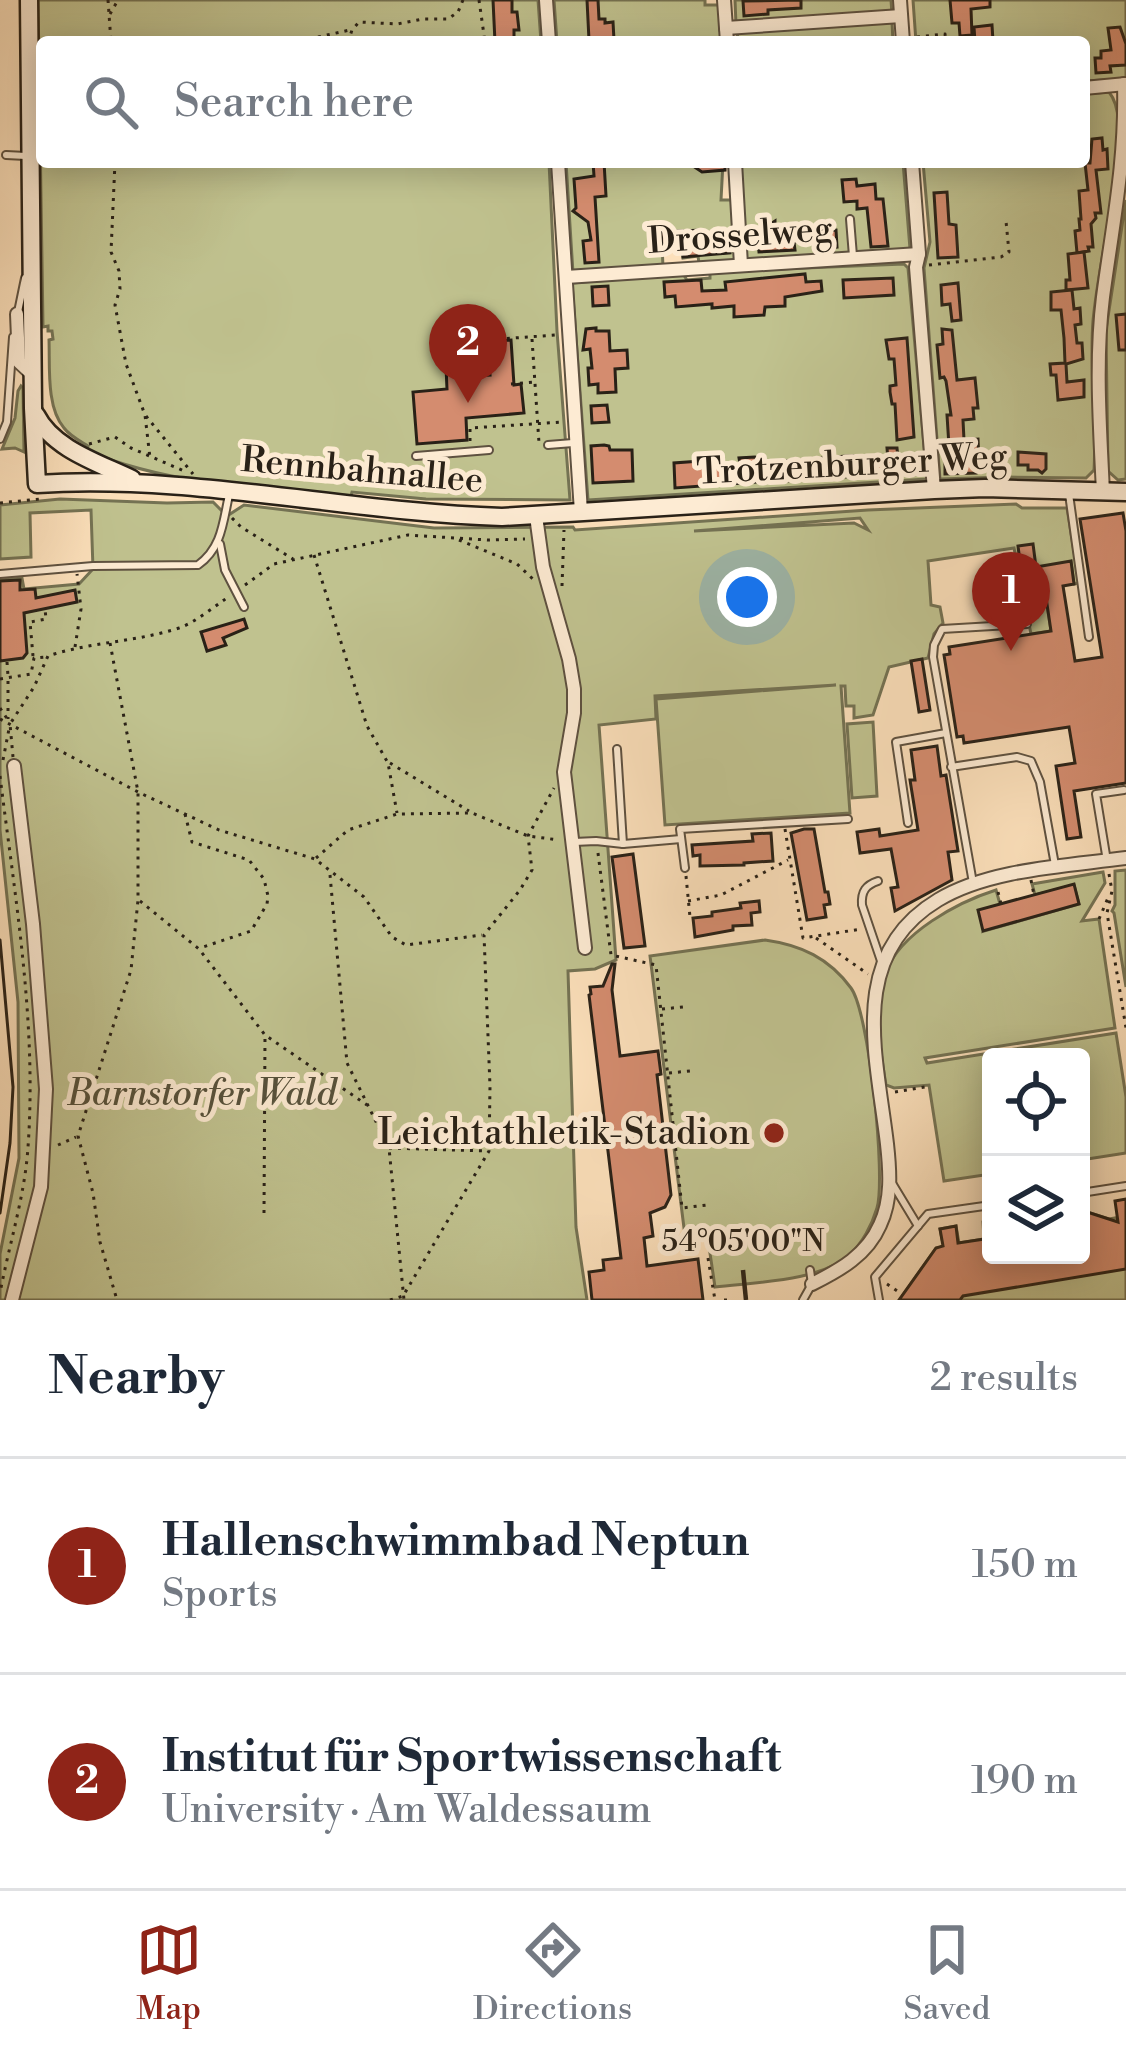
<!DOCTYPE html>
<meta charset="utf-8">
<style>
body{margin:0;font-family:"Libre Bodoni",serif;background:#f6f6f7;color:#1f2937}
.controls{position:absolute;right:36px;bottom:36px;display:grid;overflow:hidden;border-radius:12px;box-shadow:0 6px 30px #0003}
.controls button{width:108px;height:108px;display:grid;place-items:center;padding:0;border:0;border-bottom:3px solid #e0e1e3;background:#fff;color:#1f2937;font:60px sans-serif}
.you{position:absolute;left:747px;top:597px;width:42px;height:42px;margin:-30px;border:9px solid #fff;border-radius:50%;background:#1a73e8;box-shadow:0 0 0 18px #1a73e833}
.badge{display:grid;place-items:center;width:78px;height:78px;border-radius:50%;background:#8f2418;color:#fff;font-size:39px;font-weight:700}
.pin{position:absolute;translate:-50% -99px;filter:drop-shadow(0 3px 6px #0008)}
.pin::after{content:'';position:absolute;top:63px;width:42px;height:36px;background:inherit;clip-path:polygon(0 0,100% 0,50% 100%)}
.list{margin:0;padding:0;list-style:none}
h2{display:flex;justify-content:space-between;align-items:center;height:156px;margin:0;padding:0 48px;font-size:51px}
h2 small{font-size:39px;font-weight:400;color:#747a83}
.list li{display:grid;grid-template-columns:78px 1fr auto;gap:36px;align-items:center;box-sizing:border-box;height:216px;padding:0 48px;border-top:3px solid #e0e1e3}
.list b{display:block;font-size:45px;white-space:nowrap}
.list p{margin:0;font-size:39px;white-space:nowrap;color:#747a83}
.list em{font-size:39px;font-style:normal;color:#747a83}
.icon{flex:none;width:66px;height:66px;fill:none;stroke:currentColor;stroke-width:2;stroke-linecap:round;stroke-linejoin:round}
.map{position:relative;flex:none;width:1126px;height:1300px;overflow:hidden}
.search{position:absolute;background:#fff;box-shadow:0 6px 30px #0003;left:36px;right:36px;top:36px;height:132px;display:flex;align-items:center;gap:30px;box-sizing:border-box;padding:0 42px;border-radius:12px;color:#747a83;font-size:45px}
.sheet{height:588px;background:#fff}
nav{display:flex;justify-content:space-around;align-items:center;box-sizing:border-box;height:168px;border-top:3px solid #e0e1e3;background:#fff;font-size:33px;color:#747a83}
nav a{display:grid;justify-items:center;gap:6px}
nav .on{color:#8f2418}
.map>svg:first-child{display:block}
.green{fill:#c0c28f;stroke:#747253;stroke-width:3;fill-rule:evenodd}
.building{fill:#d48c6f;stroke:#292117;stroke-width:3}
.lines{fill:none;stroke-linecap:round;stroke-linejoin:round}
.lane-casing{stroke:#5e5140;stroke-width:10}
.street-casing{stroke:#5e5140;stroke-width:16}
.secondary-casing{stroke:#292117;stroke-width:21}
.path{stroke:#292117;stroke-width:3;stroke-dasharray:3 6;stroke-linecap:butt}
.lane{stroke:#fdebd3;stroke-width:6}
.street{stroke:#fdebd3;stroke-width:12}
.secondary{stroke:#fdebd3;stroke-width:16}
.tram{stroke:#292117;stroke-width:3}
.ticks{fill:none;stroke:#292117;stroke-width:4.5}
.poi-dot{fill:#8f2418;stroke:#fdebd3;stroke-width:4.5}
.labels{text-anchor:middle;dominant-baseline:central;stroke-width:10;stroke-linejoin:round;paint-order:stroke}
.street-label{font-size:36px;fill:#292117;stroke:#fdebd3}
.park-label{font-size:36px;font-style:italic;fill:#56513b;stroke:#fdebd3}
.poi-label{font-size:36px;fill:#292117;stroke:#fdebd3;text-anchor:end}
.ticks-label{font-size:30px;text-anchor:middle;fill:#292117;stroke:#fdebd3;stroke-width:10;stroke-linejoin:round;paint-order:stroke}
</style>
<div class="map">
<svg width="1126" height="1300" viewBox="0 0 1126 1300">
<rect width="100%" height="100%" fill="#fce0bb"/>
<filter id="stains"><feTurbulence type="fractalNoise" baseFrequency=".00167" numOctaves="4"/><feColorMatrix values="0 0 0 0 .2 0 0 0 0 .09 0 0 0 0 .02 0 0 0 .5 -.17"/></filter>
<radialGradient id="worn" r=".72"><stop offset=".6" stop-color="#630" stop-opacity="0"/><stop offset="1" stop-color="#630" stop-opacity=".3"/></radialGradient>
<g class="green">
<path d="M38,0h500l3,42h-499v120h507l8,169 13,169 -144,-1 -74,-7 -1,4c-89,-7 -182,-11 -264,-45l1,-5c-8,-5 -18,-10 -24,-18 -18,-21 -14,-62 -15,-88l4,-1 -1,-8h-4v-5l-5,1z"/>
<polygon points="554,0 705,0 705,5 720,5 723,42 557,42"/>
<polygon points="735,0 891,0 892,15 736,25"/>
<polygon points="913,0 1126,0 1126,79 1084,81 1084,42 916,42"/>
<polygon points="892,22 893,42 738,42 737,29"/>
<path d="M1109,92c14,17 9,50 7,72 -4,52 -18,104 -23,157 -4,49 4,99 1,149l-8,8 -83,-1 -63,2 -16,-211 6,-26 -7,-80h161v-68z"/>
<polygon points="566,162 723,162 721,200 735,200 738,261 699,263 698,256 683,258 681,243 662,245 663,267 573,273"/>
<polygon points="739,162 903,162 910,249 745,261"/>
<polygon points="1126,200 1126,479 1118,480 1108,471 1106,330"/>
<polygon points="904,264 908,268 927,479 588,500 572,283 683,274 687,280 710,278 710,272"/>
<polygon points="21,386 23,388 24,452 15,448 2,449 15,418 18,391"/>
<path d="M60,499l107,4 46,-1 14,14 17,-11 190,23 139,-1 2,3 293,-20 148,-6 6,4h45l12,75 -5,1 -3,-22 -27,23 7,46 -20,3 -17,-86 -86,13 3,44 9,2 3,16 -9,11 -6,24 -39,9 -16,48 -19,3v-12h-8l-1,-20h-4l9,127 -185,12 -9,-126 180,-14 -181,11 1,23 -57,6 17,235 -21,9 -27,2 8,256 11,73h-587v-46l19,-96 -1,-156 -18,-172v-250l22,-2 2,11 55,-5 14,-15 -2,-59 -61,3 1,44 -31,2v-54zM860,518l8,12 -14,-7 -160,8z"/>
<polygon points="873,722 877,796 852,798 847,724"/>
<polygon points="1126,870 1126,987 1114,913 1112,911 1115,905 1115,871"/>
<path d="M1103,872l2,11 -23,38 17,-2 16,109 -190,30 2,5 189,-30 10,64v56l-45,7v-103h-90v117l-47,7 -15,-96 -35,3 -8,-3c-6,-36 -13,-77 0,-113 14,-39 72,-70 110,-82l4,14 -16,27 95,-27 -5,-19 -39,10 -3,-11z"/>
<path d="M765,940c36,5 64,18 86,48 18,24 35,189 26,220 -5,17 -15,36 -28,47 -30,27 -95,27 -134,32l-9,-61 -22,2 -34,-272z"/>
<polygon points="1081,1210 1109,1219 1126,1216 1126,1300 904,1300 903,1295 936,1248 953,1245 952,1238 942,1239 940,1229 956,1226 959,1243 984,1239 983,1222 991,1220 991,1255 1081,1255"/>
</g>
<g class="building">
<polygon points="493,0 512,0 512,12 517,12 519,30 514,30 514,42 495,42"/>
<polygon points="587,0 598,0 599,19 605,19 605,23 613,22 614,40 592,42 589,40"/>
<polygon points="801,0 801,8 768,10 768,14 744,16 743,1"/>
<polygon points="950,0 990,0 990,7 971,9 972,35 960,36 959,23 952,23"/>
<polygon points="992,25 993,41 975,42 974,27"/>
<polygon points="1120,27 1126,44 1126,65 1110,66 1111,72 1096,73 1095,58 1101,58 1101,51 1111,50 1108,28"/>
<polygon points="1102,138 1103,150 1107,149 1108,169 1096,170 1101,213 1095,213 1096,218 1091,224 1093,247 1088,247 1089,251 1077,253 1075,231 1080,230 1079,219 1081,219 1079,191 1088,190 1085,163 1090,163 1092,139"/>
<polygon points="593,162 604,162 606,196 595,197 599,262 585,263 583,241 591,240 588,222 573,211 576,208 574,179 594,176"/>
<polygon points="687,162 725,162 725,170 702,172"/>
<polygon points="856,179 857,186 875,184 876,199 883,199 888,246 871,247 867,208 857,209 857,201 844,202 842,180"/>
<polygon points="947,192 949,224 956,225 958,257 938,258 934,193"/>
<polygon points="775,221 775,229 805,224 806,232 836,230 837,247 821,248 820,240 794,242 795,250 759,252 757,233"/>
<polygon points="701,230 702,241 729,241 730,253 683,257 682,243 662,244 661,232"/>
<polygon points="1084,252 1088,288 1066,290 1066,280 1070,280 1068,254"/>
<polygon points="805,274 806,282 821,281 822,291 785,297 785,306 765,307 764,315 734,317 734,306 712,308 712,304 676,307 675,296 665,297 664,282 701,280 702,291 726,290 725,282"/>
<polygon points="893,278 894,295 844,298 843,280"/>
<polygon points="958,283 961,320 952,321 950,304 942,305 941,285"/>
<polygon points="608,286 609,305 593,306 592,287"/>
<polygon points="1072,290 1074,309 1080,308 1081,324 1075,325 1077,343 1082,343 1083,359 1066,364 1067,382 1084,380 1084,397 1058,400 1056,375 1051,375 1050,364 1065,363 1064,338 1061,310 1051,310 1051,292"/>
<polygon points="1126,314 1126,350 1119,350 1116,315"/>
<polygon points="596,328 596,331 609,331 610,351 627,350 628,368 615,369 616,392 598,393 598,384 589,385 588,368 592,368 590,349 583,350 586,329"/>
<polygon points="942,329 952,330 957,380 975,378 978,408 973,408 974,419 963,420 964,440 978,439 979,462 975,462 976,473 945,474 945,462 950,462 947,415 951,415 946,381 944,377 940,378 937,345 943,344"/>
<polygon points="907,338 914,437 897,440 895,404 892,404 890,392 890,386 896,385 894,359 889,359 886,340"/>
<polygon points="511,340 514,385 521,384 524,413 466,418 467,440 417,444 413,392 447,389 445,345 469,343 472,376 490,375 487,342"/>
<polygon points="607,405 609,422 592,423 591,406"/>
<polygon points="604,445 609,446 610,450 632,450 633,481 593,483 591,446"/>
<polygon points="887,448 897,448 898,459 914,458 915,472 788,481 788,477 757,482 675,488 674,463 714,460 715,466 740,464 739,458 755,457 759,458 759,463 847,456 868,456 869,461 888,460"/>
<polygon points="1018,452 1046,454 1046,469 1042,473 1038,470 1028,470 1028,465 1018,465"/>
<polygon points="1123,513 1126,531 1126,783 1074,791 1081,837 1067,839 1056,766 1075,763 1069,727 964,743 963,736 957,737 944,655 950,654 949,647 1051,631 1045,591 1024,593 1018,546 1033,544 1036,567 1071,561 1074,584 1063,586 1075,661 1102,657 1080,519"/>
<polygon points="20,580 20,590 35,589 36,598 75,590 77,602 24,613 27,653 23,658 0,661 0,581"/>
<polygon points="244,619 247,628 223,638 226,645 207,651 201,632"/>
<polygon points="922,659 930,710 919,712 911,661"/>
<polygon points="937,746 941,776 946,775 958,851 948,852 952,880 895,911 891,888 898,887 891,849 860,853 857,832 879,829 880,836 918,830 910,780 915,780 911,750"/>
<polygon points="804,829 814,829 825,892 828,892 830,904 824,905 826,917 807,920 791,833"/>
<polygon points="771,833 773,861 744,863 744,865 700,866 700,855 693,856 692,845 753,841 752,834"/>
<polygon points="633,854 645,946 624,948 612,857"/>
<polygon points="1074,884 1079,904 983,931 978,910"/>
<polygon points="759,901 760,912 751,913 752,925 733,926 733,930 695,937 693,918 712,916 712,912 741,908 740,903"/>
<polygon points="612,964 615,964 612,990 620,1056 658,1051 661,1074 657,1075 671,1195 665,1207 650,1213 653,1236 644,1238 647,1266 698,1259 703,1300 592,1300 589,1272 604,1270 603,1260 621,1258 589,995 591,994 590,987 603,986"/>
<polygon points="1126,1199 1126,1269 963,1296 960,1300 899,1300 936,1248 943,1246 940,1229 956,1226 958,1243 991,1238 991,1255 1081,1255 1081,1210 1118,1222 1115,1201"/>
</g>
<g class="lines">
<defs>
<g id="lane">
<polyline points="6,155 26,156"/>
<polyline points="850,219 853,256"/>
<polyline points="18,312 25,278"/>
<polyline points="0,439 7,422 13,337"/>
<polyline points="548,445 573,443"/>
<polyline points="416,456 489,450"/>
<polyline points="1069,494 1089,637"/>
<polyline points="220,544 225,570 244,607"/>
<path d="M0,574l93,-8 105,-1c24,-17 25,-43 31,-70"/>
<polyline points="617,749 623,844"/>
<polyline points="951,767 1017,757 1031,761 1040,782 1055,865"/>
<polyline points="908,823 896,742 946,733"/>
<polyline points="574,842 596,841 623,844 681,839"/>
<polyline points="1107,861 1096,794 1124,790"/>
<polyline points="685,868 680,829 848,819"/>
<path d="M878,881c-12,4 -17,10 -16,24l20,59"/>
<polyline points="973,883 933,657 934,645 942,629 1027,624"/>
<polyline points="892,1183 918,1226"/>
<polyline points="1081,1193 1126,1186"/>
<polyline points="803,1300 812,1284 810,1270"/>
<polyline points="879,1300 875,1277 928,1214 991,1205"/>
</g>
<g id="street">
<polyline points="546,0 549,42"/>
<polyline points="724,0 727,42"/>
<polyline points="900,0 903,42"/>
<polyline points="726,28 901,16"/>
<polyline points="1084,88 1126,84"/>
<polyline points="558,162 581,512"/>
<polyline points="735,162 741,265"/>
<polyline points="912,162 919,254 916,267 934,490"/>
<polyline points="566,277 919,254"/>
<polyline points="17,314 19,362 33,375"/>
<path d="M1103,492c-3,-65 -8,-131 0,-195 10,-75 23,-136 21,-213"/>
<polyline points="536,516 543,567 569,659 574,689 574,713 564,772 585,948"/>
<path d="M812,1284c28,-14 55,-29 68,-59 12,-25 10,-54 7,-81 -10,-87 -41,-189 51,-244 51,-31 129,-34 188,-42"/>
<polyline points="12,1300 41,1187 46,1089 33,924 14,766"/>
</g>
<g id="secondary">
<path d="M29,0l4,408 4,76c155,-10 309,28 465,33l432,-27 51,-2 141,4"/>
<path d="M36,415c17,34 63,48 96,64"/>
</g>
</defs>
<use href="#lane" class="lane-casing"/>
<use href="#street" class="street-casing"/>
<use href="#secondary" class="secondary-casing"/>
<g class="path">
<polyline points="108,0 111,42"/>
<polyline points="479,0 485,42"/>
<polyline points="110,14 118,0"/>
<polyline points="318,37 350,30"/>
<polyline points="917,37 945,34 946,42"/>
<polyline points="348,42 352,30 359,22 397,24 423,19 448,19 458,12 463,0"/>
<polyline points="115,162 111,252 119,271 120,289 115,305 126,364 145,415 150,458"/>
<polyline points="929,265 1001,257 1009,252 1006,221"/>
<polyline points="532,339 539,443"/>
<polyline points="444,343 556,335"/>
<polyline points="472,343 474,370 486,370 483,341"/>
<polyline points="511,384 534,382"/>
<polyline points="146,416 193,474"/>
<polyline points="470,441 470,428 562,422"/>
<polyline points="89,444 115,437 131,448 184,471"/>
<polyline points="0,503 40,499"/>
<polyline points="232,518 241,527 293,559"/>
<polyline points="459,540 517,564 534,580"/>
<polyline points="314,555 367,726 388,763 397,813"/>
<polyline points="245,585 274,564 408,535 487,540 525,539"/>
<polyline points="562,586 564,530"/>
<polyline points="110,643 138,792 138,900 131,970 78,1136 93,1193 100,1242 117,1300"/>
<polyline points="75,647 81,609 77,574"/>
<polyline points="33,656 30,622 46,619 45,609"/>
<polyline points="7,662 8,676"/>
<polyline points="0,679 31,674 34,658 46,657"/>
<polyline points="8,681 8,719"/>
<polyline points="0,708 8,720"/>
<polyline points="0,719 138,792 219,830 315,859 364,897 392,937 406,945 482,935"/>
<path d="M13,757l-3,-33 24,-37 14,-31c42,-14 88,-14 131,-28 17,-6 33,-20 48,-30"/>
<polyline points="3,760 9,729"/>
<polyline points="390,763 469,811"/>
<path d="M0,776c15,122 37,247 28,371 -3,48 -19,98 -28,146"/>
<polyline points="185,814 192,842 249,860 264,879 268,896 267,904 251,931 200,948"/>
<polyline points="785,829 803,938 862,929"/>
<polyline points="598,853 611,955 656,965 682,1208 707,1205"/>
<polyline points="316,858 348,830 397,814 472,813 528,836 559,840"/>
<polyline points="1109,874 1112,891 1107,913 1126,1028"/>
<polyline points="330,875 347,1063 389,1148 404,1300"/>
<polyline points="686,876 690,917"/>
<polyline points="1031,880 1034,895"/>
<polyline points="998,892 1001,904"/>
<polyline points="140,901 199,949 265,1035 367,1105"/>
<polyline points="688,901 721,895 788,860"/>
<polyline points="1099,919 1108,898"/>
<polyline points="816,938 868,974"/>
<polyline points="662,1009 683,1007"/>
<polyline points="669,1073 690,1071"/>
<polyline points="895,1092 930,1086"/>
<polyline points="676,1140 698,1137"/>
<polyline points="58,1145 76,1137"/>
<polyline points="389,1148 487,1151"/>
<polyline points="264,1213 265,1036"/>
<polyline points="708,1258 715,1300"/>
<polyline points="887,1284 903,1295"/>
<polyline points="390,1300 403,1296 489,1151 490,1086 484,935 520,890 532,870 528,836 554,788"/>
<polyline points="724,1300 727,1300"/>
</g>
<use href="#lane" class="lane"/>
<use href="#street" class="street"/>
<use href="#secondary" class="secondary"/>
<polyline class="tram" points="0,940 13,1087 10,1143 0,1213"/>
</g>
<path class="ticks" d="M743,1270l3,30"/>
<circle class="poi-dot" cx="774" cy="1133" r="12"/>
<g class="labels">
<g class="street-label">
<text transform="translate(740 236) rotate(-4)">Drosselweg</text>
<text transform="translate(852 465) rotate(-3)">Trotzenburger Weg</text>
<text transform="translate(362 471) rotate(5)">Rennbahnallee</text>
</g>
<g class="park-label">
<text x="202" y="1094">Barnstorfer Wald</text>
</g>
<g class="poi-label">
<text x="750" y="1133">Leichtathletik-Stadion</text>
</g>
</g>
<g class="ticks-label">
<text x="743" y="1251">54°05'00"N</text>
</g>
<rect width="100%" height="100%" filter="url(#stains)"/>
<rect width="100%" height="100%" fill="url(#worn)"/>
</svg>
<div class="controls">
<button><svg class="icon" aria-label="locate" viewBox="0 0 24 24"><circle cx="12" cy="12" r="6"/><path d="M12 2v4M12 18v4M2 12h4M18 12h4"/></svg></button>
<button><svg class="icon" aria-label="layers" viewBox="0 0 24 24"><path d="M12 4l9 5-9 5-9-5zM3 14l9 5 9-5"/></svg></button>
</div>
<div class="you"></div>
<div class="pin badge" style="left:1011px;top:651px">1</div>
<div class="pin badge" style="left:468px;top:403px">2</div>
<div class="search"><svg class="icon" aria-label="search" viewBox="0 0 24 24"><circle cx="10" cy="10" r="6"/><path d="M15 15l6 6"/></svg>Search here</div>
</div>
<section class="sheet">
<h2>Nearby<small>2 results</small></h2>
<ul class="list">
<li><span class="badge">1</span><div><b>Hallenschwimmbad Neptun</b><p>Sports</p></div><em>150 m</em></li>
<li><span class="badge">2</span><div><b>Institut für Sportwissenschaft</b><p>University · Am Waldessaum</p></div><em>190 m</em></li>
</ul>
</section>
<nav>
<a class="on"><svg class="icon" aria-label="map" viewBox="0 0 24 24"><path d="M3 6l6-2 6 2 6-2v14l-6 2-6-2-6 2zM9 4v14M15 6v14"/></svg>Map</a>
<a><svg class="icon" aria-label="directions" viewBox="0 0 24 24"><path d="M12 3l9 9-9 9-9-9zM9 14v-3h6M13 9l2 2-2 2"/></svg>Directions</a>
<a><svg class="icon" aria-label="saved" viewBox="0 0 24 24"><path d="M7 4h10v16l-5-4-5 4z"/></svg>Saved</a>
</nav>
